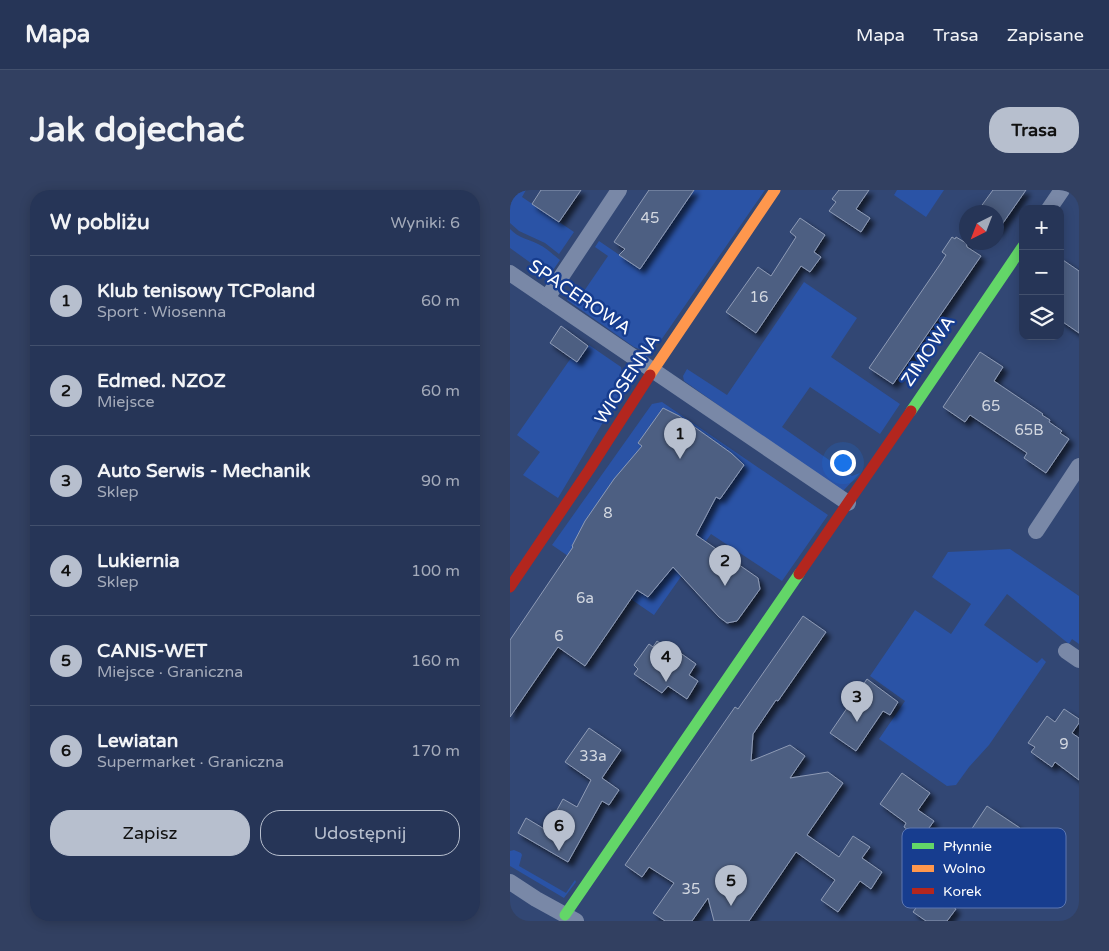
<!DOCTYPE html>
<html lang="pl">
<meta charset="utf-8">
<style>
body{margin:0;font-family:"Varela Round",sans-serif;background:#324061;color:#f1f3f6}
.controls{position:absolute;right:15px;top:15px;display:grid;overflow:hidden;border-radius:10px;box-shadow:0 2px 12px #0003}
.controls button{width:45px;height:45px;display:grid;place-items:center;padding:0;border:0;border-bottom:1px solid #42506d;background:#263557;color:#f1f3f6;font:25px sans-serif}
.compass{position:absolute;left:449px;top:15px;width:45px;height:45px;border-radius:50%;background:#263557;box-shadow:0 2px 12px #0003;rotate:222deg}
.you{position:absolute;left:332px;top:272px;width:18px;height:18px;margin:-12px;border:4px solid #fff;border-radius:50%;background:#1a73e8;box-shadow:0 0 0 8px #1a73e833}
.badge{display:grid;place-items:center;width:32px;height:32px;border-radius:50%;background:#b7bfce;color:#111;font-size:16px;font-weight:700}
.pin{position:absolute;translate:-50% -41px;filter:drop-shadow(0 1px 2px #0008)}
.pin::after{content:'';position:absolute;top:26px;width:18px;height:15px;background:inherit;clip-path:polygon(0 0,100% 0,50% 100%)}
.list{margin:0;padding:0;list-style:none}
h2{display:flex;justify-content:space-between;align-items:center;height:65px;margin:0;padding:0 20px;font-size:21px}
h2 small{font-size:16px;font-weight:400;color:#a4abba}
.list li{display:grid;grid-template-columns:32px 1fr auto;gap:15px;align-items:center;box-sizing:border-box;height:90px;padding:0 20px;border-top:1px solid #42506d}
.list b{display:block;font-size:19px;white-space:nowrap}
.list p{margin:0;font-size:16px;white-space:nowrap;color:#a4abba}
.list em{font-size:16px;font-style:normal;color:#a4abba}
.actions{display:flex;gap:10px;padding:15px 20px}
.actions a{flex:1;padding:11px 0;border:1px solid #b7bfce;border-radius:20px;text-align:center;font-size:18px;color:#b7bfce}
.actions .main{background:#b7bfce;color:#111}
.icon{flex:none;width:28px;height:28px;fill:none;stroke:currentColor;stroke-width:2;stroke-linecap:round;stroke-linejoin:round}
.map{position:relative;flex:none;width:569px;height:731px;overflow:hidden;border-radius:20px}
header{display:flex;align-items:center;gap:30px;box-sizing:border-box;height:70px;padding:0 25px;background:#263557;border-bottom:1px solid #42506d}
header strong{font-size:24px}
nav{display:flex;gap:28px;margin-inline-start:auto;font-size:18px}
.intro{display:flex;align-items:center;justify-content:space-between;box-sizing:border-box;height:120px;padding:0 30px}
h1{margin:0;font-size:35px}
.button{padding:12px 22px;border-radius:20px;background:#b7bfce;color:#111;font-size:18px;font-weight:700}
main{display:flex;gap:30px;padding:0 30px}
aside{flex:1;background:#263557;border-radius:20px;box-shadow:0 2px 12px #0003}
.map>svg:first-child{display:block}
.green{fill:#2a53a6}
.building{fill:#4d5e82;stroke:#8e9bb5;filter:url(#shadow)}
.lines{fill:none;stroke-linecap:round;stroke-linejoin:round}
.street{stroke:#7988a7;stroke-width:16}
.fast{stroke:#63d668;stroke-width:11}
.slow{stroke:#ff974d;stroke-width:11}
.jam{stroke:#b3261e;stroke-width:11}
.labels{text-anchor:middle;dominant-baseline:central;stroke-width:5;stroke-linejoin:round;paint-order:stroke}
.number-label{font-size:15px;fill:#d2d7e0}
.street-label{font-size:18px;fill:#fff;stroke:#173d8f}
.key{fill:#173d8f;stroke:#5d77b1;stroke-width:1}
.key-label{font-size:14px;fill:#fff}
</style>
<header>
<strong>Mapa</strong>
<nav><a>Mapa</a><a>Trasa</a><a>Zapisane</a></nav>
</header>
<div class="intro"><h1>Jak dojechać</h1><a class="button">Trasa</a></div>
<main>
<aside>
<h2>W pobliżu<small>Wyniki: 6</small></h2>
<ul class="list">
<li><span class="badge">1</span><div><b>Klub tenisowy TCPoland</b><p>Sport · Wiosenna</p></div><em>60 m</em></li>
<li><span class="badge">2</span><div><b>Edmed. NZOZ</b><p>Miejsce</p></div><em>60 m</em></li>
<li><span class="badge">3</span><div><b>Auto Serwis - Mechanik</b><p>Sklep</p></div><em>90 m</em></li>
<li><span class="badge">4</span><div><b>Lukiernia</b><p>Sklep</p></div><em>100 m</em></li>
<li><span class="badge">5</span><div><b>CANIS-WET</b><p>Miejsce · Graniczna</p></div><em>160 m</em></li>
<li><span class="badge">6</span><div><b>Lewiatan</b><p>Supermarket · Graniczna</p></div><em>170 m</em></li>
</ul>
<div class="actions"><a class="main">Zapisz</a><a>Udostępnij</a></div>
</aside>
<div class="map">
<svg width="569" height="731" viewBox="0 0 569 731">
<defs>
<filter id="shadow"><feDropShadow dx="4.5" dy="4.5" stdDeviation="2.5" flood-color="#0009"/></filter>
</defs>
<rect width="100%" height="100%" fill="#324774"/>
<g class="green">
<polygon points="0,0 16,0 12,7 64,42 49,64 35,53 9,41 0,33"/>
<path d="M184,0h71l-106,153 -3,-1c-5,9 -13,9 -22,5l-67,-47 5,-8 8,5 28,-41 -13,-9 4,-6 41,28z"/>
<polygon points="387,0 434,0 416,27 384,5"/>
<path d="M0,39c10,10 16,9 28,15 9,4 15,11 22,16l-11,16 -39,-28z"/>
<polygon points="294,92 347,128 321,167 390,214 370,244 300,197 272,237 342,286 350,283 333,301 329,300 174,191 173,186 177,179 217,205"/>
<polygon points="79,155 111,177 114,197 48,308 13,285 30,262 7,245 61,168 67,172"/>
<polygon points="152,212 318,325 272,391 201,344 144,425 42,355 142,214"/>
<polygon points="500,359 569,406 569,454 562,449 559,454 497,404 474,435 527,473 532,468 536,472 479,555 459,577 446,595 437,596 369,549 395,511 360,486 405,420 441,444 461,414 422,387 438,362"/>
<polygon points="4,660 11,663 12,665 9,676 56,703 65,690 66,692 54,708 0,676 0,661"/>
</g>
<g class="building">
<polygon points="31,0 71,0 49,32 22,14"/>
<polygon points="139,0 184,0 130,79 109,65 115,59 104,52"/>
<polygon points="329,0 359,0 346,19 360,28 351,42 319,21 326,12 322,9"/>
<polygon points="483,0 516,0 486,43 486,22 467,22"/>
<polygon points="290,28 315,45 304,62 311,67 300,82 291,76 246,143 216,122 248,77 261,86 286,47 280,42"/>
<polygon points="442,47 445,49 446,47 456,53 457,57 471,66 383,194 359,178 431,73 436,65 432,62"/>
<polygon points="550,68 569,81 569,143 550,130"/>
<polygon points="51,136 78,156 67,172 40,153"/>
<polygon points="470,162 493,177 484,191 533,224 532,225 540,230 539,232 552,241 550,243 559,249 536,283 514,268 517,263 460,225 455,232 433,217"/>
<polygon points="153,218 169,226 221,263 234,275 210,309 206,307 186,345 248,388 250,399 227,431 217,433 209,427 163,377 138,407 127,400 75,476 48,457 0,527 0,450 63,357 62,356 75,331 104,289 132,256 128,253"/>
<polygon points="293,426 316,442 268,511 266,510 243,544 241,571 280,555 295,566 280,588 318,582 333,593 297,645 329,667 343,646 360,657 352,668 372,682 361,699 350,691 328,722 311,710 325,690 286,662 239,731 204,731 198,708 182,731 155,731 143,723 164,693 139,677 132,687 115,675 225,517 228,519"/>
<polygon points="147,451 157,458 159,455 186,474 179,485 188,491 177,509 158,496 152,503 124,484 128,479 124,475 139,454 143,457"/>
<polygon points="357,489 388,512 380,525 373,521 346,561 320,543"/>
<polygon points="554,519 569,529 569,533 562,543 569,548 569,590 545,572 542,577 521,562 525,557 518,553 537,526 545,532"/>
<polygon points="79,538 111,560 92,588 109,600 99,615 92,611 58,672 8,643 16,628 36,640 53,609 67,617 81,590 55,572"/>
<polygon points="392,583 420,603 408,620 424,631 411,649 394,637 396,633 370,614"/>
<polygon points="477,616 510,638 503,648 531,668 539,666 542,686 533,698 526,693 516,708 501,697 511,684 457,646"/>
<polygon points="419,700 428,706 435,704 436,712 446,719 437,731 416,731 403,722"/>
</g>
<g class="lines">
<g class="street">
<polyline points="539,19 552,0"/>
<polyline points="0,83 338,313"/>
<polyline points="37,108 109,0"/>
<polyline points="526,341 569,276"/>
<polyline points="556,461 569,470"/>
<polyline points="0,692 26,709 66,731"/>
</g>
<g class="fast">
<polyline points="401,221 513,56"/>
<polyline points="55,725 289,384"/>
</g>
<polyline class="slow" points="140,185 265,0"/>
<g class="jam">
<polyline points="289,384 401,221"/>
<polyline points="0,397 79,280 140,185"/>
</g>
</g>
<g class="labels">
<g class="number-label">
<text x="140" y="28">45</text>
<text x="249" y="107">16</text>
<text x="481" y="216">65</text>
<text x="519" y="240">65B</text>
<text x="98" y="323">8</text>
<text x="75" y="408">6a</text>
<text x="49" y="446">6</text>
<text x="554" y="554">9</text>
<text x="83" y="566">33a</text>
<text x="181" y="699">35</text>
</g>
<g class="street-label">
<text transform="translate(70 107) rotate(34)">SPACEROWA</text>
<text transform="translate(418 161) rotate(-56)">ZIMOWA</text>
<text transform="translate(117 189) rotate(-57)">WIOSENNA</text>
</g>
</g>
<rect x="392" y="638" width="164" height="80" rx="8" class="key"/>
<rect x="402" y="653" width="22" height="6" fill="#63d668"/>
<rect x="402" y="675" width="22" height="7" fill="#ff974d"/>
<rect x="402" y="698" width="22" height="6" fill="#b3261e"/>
<g class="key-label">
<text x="433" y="661">Płynnie</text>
<text x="433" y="683">Wolno</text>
<text x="433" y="706">Korek</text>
</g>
</svg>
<div class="controls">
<button>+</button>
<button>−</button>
<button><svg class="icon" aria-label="layers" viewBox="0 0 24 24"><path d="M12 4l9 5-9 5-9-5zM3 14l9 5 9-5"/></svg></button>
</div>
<svg class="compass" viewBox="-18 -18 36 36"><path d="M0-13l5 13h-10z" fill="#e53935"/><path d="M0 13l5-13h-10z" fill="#a4abba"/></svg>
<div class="you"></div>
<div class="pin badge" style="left:170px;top:269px">1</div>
<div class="pin badge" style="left:215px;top:396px">2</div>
<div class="pin badge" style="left:347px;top:532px">3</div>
<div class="pin badge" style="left:156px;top:492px">4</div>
<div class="pin badge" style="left:221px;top:716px">5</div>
<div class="pin badge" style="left:49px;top:661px">6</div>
</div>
</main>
